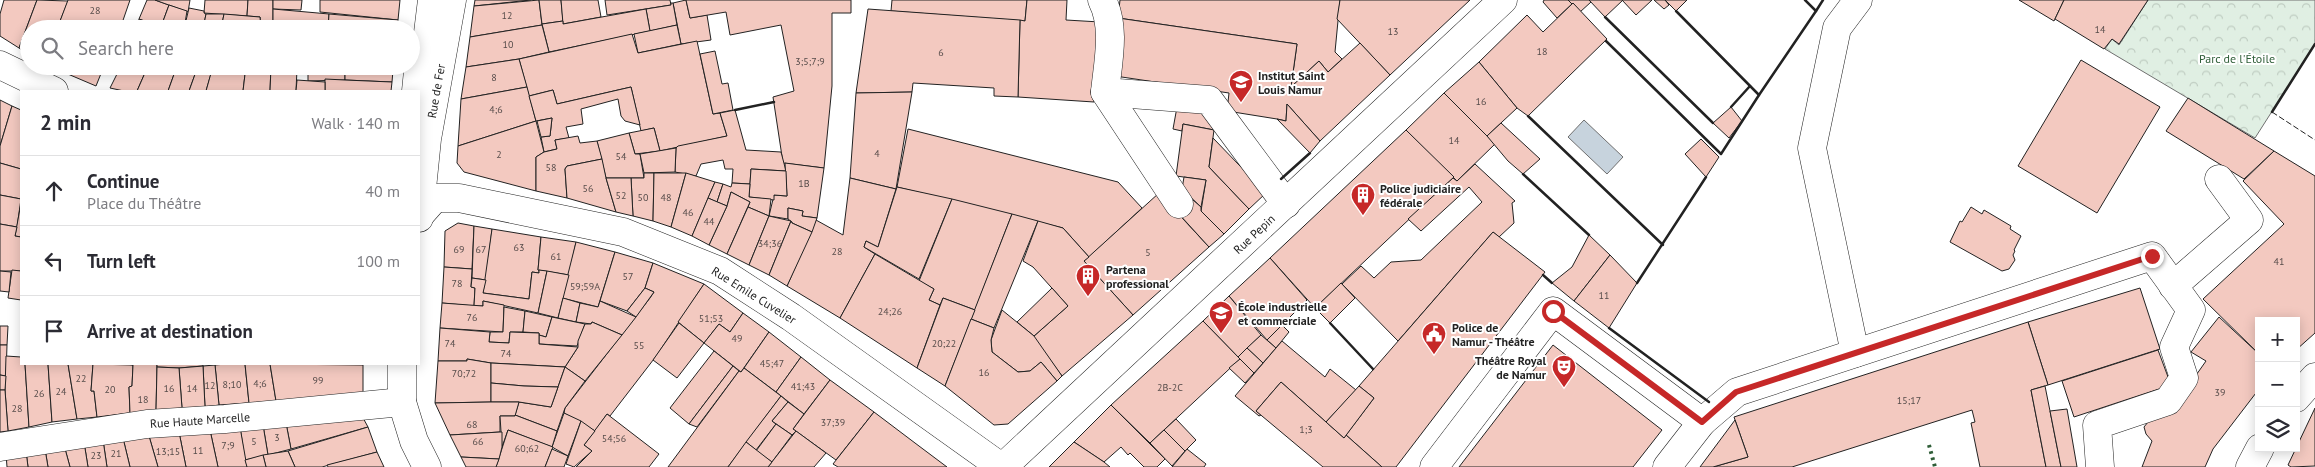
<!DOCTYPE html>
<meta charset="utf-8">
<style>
body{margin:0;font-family:"PT Sans",sans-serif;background:#f7f7f7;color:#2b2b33}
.controls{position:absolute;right:15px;bottom:15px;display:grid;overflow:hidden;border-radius:0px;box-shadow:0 2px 12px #0003}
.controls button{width:45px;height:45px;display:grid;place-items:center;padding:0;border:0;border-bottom:1px solid #e1e1e2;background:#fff;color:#2b2b33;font:25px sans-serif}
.stop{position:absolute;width:15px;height:15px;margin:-11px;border:4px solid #c62828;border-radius:50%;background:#fff}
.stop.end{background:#c62828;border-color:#fff;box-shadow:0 1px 5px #0008}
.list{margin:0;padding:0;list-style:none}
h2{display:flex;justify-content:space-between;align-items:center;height:65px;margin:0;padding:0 20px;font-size:21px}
h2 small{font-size:16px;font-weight:400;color:#7c7c81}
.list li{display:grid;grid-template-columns:32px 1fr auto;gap:15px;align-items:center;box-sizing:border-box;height:70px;padding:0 20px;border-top:1px solid #e1e1e2}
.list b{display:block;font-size:19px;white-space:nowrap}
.list p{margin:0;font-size:16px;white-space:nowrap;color:#7c7c81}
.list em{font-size:16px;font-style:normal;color:#7c7c81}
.icon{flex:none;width:28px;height:28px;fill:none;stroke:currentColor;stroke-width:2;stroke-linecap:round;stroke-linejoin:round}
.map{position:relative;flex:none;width:2315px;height:467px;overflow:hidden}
.search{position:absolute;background:#fff;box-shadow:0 2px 12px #0003;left:20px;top:20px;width:400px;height:55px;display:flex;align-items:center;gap:12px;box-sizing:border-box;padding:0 18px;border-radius:28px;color:#7c7c81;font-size:19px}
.panel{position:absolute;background:#fff;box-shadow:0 2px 12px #0003;left:20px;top:90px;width:400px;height:275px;border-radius:0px}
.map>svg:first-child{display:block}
.forest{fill:url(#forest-crowns);stroke:#6f6f6f}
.water{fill:#c7d3dd;stroke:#6f6f6f}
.building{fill:#f3c9c0;stroke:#222}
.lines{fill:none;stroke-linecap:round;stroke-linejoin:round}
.minor-casing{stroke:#222;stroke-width:29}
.minor{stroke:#fff;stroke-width:28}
.hedge{stroke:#2f5e38;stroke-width:4;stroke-dasharray:2.5 4;stroke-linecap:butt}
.fence{stroke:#222;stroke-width:1;stroke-dasharray:6 2.5;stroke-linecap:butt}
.wall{stroke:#222;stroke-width:2.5}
.route{stroke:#c62828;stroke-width:6}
.labels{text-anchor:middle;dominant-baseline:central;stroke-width:4;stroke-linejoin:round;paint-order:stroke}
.number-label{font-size:10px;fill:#564c4a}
.park-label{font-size:12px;fill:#2f5e38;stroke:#fff}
.poi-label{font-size:12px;font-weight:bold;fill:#222;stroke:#fff;text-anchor:start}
.street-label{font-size:12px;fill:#222;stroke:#fff}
</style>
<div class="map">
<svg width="2315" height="467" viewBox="0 0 2315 467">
<defs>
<pattern id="forest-crowns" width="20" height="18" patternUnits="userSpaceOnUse" patternTransform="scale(1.25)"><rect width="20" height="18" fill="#e0efe3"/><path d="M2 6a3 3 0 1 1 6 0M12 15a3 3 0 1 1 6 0" fill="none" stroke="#c0cdc2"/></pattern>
</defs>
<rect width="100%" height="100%" fill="#fff"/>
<polygon class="forest" points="2148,0 2315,0 2315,44 2255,138 2105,49 2112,39 2119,45"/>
<polygon class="water" points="1584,120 1623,157 1607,174 1568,137"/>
<g class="building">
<polygon points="4,0 37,0 19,48 0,36 0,14"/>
<polygon points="37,0 68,1 57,29 29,29 29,55 19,48"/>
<polygon points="68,0 130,0 120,29 57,29"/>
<polygon points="147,0 155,0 169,5 162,24 164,24 163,28 139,19"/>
<polygon points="155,0 190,0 188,12"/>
<polygon points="205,0 248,0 247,16 204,13"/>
<polygon points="248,0 273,0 273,27 261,27 260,17 247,16"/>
<polygon points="273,0 302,0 301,10 273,9"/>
<polygon points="320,0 400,0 398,20 320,12"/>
<polygon points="475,0 531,0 474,6"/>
<polygon points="539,0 542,25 470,37 474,6"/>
<polygon points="539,0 561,0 563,21 542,24"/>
<polygon points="561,0 598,0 601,17 563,24"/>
<polygon points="605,0 670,0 671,5 607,15"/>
<polygon points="686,0 690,18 707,15 711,40 681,44 673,3"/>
<polygon points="686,0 851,0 851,13 832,13 832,86 824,168 783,163 773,97 794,91 781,25 730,35 726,12 690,18"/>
<polygon points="892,0 1027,0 1025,21 891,11"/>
<polygon points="1027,0 1067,0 1066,20 1100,22 1094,102 1018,97 1020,20 1025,21"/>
<polygon points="1120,0 1340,0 1335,52 1342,59 1328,72 1319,61 1291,87 1297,44 1118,18"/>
<polygon points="1340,0 1470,0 1390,75 1337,19"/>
<polygon points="1544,0 1568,0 1573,3 1557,18 1543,2"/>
<polygon points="1568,0 1589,0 1591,2 1580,12"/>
<polygon points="1589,0 1623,0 1605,17"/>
<polygon points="1622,0 1652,0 1636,15"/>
<polygon points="1654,0 1665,0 1669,5 1664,9"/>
<polygon points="1665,0 1687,0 1676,11"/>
<polygon points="2019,0 2064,0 2054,21"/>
<polygon points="2064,0 2148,0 2119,44 2112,39 2104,49 2055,19"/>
<polygon points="671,3 673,3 677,25 650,31 646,9 671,5"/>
<polygon points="1573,3 1607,39 1528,116 1517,108 1479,62 1527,15 1543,32"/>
<polygon points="169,5 187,11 184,29 173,29 162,24"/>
<polygon points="189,8 204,11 204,13 206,14 203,29 184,29"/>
<polygon points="273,9 329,14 328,28 304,25 303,29 273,29"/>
<polygon points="646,9 650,31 549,52 542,24 563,21 563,24"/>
<polygon points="868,9 1020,20 1018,97 994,96 994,88 913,83 912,92 856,93"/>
<polygon points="206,14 224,14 221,29 203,29"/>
<polygon points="224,14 260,17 261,29 221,29"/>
<polygon points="329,14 398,20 397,29 328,29"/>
<polygon points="1118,18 1297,44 1291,87 1319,61 1328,72 1360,43 1390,75 1320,141 1287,104 1286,121 1277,119 1227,111 1229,93 1115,76"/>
<polygon points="139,19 163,28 163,29 137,29"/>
<polygon points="542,25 549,52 519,59 466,67 470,37"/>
<polygon points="677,25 681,44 638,53 634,34"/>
<polygon points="632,34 638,53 697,41 713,114 720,113 727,136 660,151 654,128 641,131 631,87 557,104 553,90 529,96 519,59"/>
<polygon points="715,51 722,84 728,83 733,110 713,114 700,54"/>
<polygon points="519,59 527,87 461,99 466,67"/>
<polygon points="2081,60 2160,107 2097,213 2018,166"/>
<polygon points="1479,62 1517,108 1487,136 1444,93"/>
<polygon points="49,66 104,66 96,86"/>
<polygon points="121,66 148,66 137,91 124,91 110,88"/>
<polygon points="148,66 177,66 168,91 137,91"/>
<polygon points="177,66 198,66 189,91 168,91"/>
<polygon points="198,66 213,67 206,91 189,91"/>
<polygon points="246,66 243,91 206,91 213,66"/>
<polygon points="246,66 271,66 270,91 243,91"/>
<polygon points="308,66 345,68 345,80 308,81"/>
<polygon points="330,66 394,66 393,70"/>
<polygon points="271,67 297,69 296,91 270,91"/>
<polygon points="345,68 393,70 392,82 345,80"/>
<polygon points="325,79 345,80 392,82 391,91 325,91"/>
<polygon points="297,80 325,82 325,91 296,91"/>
<polygon points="527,87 536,121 458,146 461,99"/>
<polygon points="631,87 640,125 625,121 621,116 618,99 581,109 583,124 566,127 569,138 555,140 557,149 544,152 541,137 550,136 552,118 536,121 529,96 553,90 557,104"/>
<polygon points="912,92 896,189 850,178 856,93"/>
<polygon points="1444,93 1495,144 1457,181 1406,130"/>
<polygon points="2188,98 2274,151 2244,179 2166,131"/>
<polygon points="0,100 12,106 0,146"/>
<polygon points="1287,104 1320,141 1310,153 1277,119 1286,121"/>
<polygon points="12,106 21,110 21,169 0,163 0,146"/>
<polygon points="1177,107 1203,108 1214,130 1183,124 1182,131 1173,129"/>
<polygon points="1731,107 1742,121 1729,138 1713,123"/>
<polygon points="735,110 746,150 781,152 786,171 751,169 750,184 732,183 733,169 725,169 723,160 701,164 696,176 675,172 676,148 678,146 727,136 720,113"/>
<polygon points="552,118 550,136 541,137 537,121"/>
<polygon points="536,121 544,152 536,157 536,191 464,172 457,163 458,146"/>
<polygon points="1501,123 1540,159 1523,174 1508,161 1487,136"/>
<polygon points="1183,124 1214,130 1209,167 1249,209 1224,234 1201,211 1206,180 1176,176"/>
<polygon points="654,128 660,151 635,154 629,133"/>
<polygon points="908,129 1118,182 1142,208 1089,257 1063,228 897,187"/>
<polygon points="1406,130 1454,177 1315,308 1270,258"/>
<polygon points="629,133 635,154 640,154 644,178 606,178 597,141"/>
<polygon points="578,136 580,143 597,141 602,159 567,166 565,169 567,198 536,191 536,157 544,152 557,149 555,140"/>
<polygon points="1213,138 1266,193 1249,209 1209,167"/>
<polygon points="1701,139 1719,157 1706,177 1685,154"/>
<polygon points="676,148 675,172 644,173 640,154"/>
<polygon points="2274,151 2315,176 2315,333 2296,350 2296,321 2259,321 2259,354 2203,299 2284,224 2243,181"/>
<polygon points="602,159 606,178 616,212 567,198 565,169 567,166"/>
<polygon points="0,163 21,169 21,199 0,195"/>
<polygon points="785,163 824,168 817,218 802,216 803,211 788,208 788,219 769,216 774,195 787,196"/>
<polygon points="1475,164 1515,201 1512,203 1514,223 1499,237 1493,232 1398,341 1342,284 1361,266 1374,278 1391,262 1421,260 1482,202 1469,187 1421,231 1408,219 1453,178 1457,181"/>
<polygon points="751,169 786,171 787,196 774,195 774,200 749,197"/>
<polygon points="644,173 654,173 653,221 633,216 631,178 644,178"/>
<polygon points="654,173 686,173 671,227 653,221"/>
<polygon points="686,173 715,182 692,236 671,227"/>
<polygon points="1184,177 1206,180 1201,207 1182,189"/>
<polygon points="606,178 631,178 633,216 616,212"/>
<polygon points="850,178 896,189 878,247 866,241 864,247 875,254 840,318 787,286 816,220 843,235"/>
<polygon points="715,182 723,184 717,202 708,198"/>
<polygon points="732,183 750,184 749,197 771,199 769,216 748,207 750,202 731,192 727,206 717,202 723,184 731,187"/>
<polygon points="897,187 952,199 919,279 864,247 866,241 878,247"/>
<polygon points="731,192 750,202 727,254 709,245 727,206"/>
<polygon points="1159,193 1209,247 1133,315 1084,261"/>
<polygon points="0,195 21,199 17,227 0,224"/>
<polygon points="708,198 727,206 709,245 692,236"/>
<polygon points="952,199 1012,214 975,310 943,298 940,305 929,300 934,289 919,281"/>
<polygon points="1193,200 1201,207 1201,211 1224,234 1209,247 1178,213"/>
<polygon points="21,203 21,237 15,236"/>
<polygon points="748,207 769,216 749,265 727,254"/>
<polygon points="1971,207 1982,214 1984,210 2011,226 2010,229 2021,236 2014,250 2015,251 2013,255 2015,260 2009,269 2002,271 1950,242 1960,221 1962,222"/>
<polygon points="788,208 803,211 802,216 817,218 812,232 792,223 792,222 788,219"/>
<polygon points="1012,214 1038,221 994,328 971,319"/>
<polygon points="769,216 791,221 769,275 749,265"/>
<polygon points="791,221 792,223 812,232 787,286 769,275"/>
<polygon points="1038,221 1063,228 1089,257 1084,261 1133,315 1062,376 1033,337 1068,306 1033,267 1023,261"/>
<polygon points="458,223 474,226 472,269 444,267 445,231"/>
<polygon points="0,224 17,227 15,236 21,237 21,271 0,271"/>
<polygon points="474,226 492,229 486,280 472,278"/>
<polygon points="492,229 541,237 538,270 539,270 539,273 532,272 529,299 483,293"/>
<polygon points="1493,232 1545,272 1396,467 1382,467 1346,435 1374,398 1359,386"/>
<polygon points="1589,235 1610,255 1574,301 1552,283 1572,267"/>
<polygon points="541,237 576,242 569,275 538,270"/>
<polygon points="576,242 615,252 598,307 562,298"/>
<polygon points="615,252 653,263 645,288 627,311 600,301"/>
<polygon points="875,254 934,289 929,300 940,305 917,368 840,318"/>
<polygon points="1610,255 1637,283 1609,328 1574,301"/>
<polygon points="1270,258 1307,300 1267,340 1229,296"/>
<polygon points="653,263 704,284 657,355 610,416 607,414 595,431 564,413 565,408 650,298 654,292 645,288"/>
<polygon points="444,267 472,269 471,287 475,288 474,306 442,303"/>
<polygon points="12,270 21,271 21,300 8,298"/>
<polygon points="539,270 547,271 538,313 483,301 483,306 474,306 475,288 471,287 472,278 486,280 483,293 529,299 532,272 539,273"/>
<polygon points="0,271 11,272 9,292 0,291"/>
<polygon points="547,271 569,275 558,318 538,313"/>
<polygon points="1341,283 1355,298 1330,323 1315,308"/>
<polygon points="704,284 743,313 730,332 719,324 704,343 678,322"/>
<polygon points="645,288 654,292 636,317 627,311"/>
<polygon points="1052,288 1068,306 1034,336 1017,322"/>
<polygon points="2140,288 2160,349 2048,385 2028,322"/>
<polygon points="1229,296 1261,335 1238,357 1203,321"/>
<polygon points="563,298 580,303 576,322 558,318"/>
<polygon points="943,298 975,310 945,386 917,368"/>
<polygon points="483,301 504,305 503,332 440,328 442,303 483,306"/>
<polygon points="600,301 636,317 622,335 592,322 591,324 576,322 580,303 598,307"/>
<polygon points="504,307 525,311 523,332 510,332 509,343 489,342 490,332 503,332"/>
<polygon points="1002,310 1034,336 1062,376 1057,381 1041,362 1030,371 1018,372 992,352 991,340"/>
<polygon points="525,311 552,317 546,337 539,335 539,333 523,332"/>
<polygon points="743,313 769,332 741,372 704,343 719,324 730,332"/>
<polygon points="552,317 585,324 577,346 539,344 539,335 546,337"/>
<polygon points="2219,317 2259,354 2259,389 2213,449 2205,467 2142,467 2152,441 2146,434 2144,427 2156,412 2168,415 2206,361 2191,352"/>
<polygon points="971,319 994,328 991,340 992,352 1018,372 1030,371 1041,362 1057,381 1008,424 994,425 945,386"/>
<polygon points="1203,321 1240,359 1150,443 1111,405"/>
<polygon points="592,322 622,335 585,381 565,367 578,347 578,341 585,324 591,324"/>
<polygon points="2028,322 2048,385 2031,390 2046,467 1980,467 1971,423 1975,422 1972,410 1792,467 1713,467 1748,457 1734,417"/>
<polygon points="679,323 704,343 677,378 653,360"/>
<polygon points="1282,325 1289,332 1276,348 1267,340"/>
<polygon points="0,326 8,326 7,345 0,345"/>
<polygon points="440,328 490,332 489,342 509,343 510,332 539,333 539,344 578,347 565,367 491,363 467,359 467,361 438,361"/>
<polygon points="769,332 801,357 776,392 744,368"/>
<polygon points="1261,335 1276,348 1263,363 1247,348"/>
<polygon points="1282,341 1325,377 1330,369 1356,390 1326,422 1281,382 1256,411 1261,415 1259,416 1235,396"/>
<polygon points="0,345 7,345 6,376 0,375"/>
<polygon points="1553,345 1662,430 1633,467 1459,467"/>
<polygon points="1247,348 1263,363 1254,373 1238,357"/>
<polygon points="2158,350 2171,385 2074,417 2062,381"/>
<polygon points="714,351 733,366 689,424 670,408"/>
<polygon points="6,356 21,357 21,364 25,364 29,427 8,431 5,390"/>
<polygon points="801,357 830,380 804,414 776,392"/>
<polygon points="467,359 491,363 491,402 435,403 438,361 467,361"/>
<polygon points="1240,359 1254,373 1245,383 1229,368"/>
<polygon points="491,363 565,367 558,387 524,386 491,383"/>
<polygon points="25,364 48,364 52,422 29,427"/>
<polygon points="48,364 68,364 77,419 52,422"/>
<polygon points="68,364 93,364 91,391 94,391 97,417 77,419"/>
<polygon points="93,364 133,365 132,386 129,387 130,413 97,417 94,391 91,391"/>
<polygon points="127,364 157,364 156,411 130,413 129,387 132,386 133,365"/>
<polygon points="157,364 203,364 203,366 179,368 157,367"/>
<polygon points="226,364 245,364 249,403 219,405 215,365"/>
<polygon points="245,364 270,364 276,401 249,403"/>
<polygon points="270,364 363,365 363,395 276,401"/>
<polygon points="215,365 219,405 205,407 203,366"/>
<polygon points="203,366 205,407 182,408 179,368"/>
<polygon points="733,366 739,371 697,427 689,424"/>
<polygon points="157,367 179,368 182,408 156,411"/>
<polygon points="565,367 585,381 565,408 557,431 515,415 519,402 551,407"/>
<polygon points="744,368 781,396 728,467 668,467 739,371 741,372"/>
<polygon points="0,375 6,376 5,390 0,390"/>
<polygon points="830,380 874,412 836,460 793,429"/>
<polygon points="1281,382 1344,438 1346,435 1382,467 1323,467 1256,411"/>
<polygon points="491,383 524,386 558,387 551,407 519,402 491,402"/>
<polygon points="1359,386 1374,398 1344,438 1326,422"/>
<polygon points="2045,386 2050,411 2061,467 2046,467 2031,390"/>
<polygon points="0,390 5,390 8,431 0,432"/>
<polygon points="781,396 788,402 772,421 776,424 756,450 746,442"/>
<polygon points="491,402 519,402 515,416 500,416 500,432 450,435 435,403"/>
<polygon points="788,402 804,414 793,429 796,431 792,435 772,421"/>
<polygon points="1111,405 1165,459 1157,467 1144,467 1130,453 1128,455 1121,447 1104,462 1074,442"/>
<polygon points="2315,408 2315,466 2291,467 2288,465"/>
<polygon points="2067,409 2077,467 2061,467 2050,411"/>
<polygon points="874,412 915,443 947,467 838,467 833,464"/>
<polygon points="564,413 581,421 568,456 552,447"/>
<polygon points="607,414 659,454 649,467 576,467 592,451 584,445"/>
<polygon points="515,415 557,431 552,447 508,430 502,447 500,416 515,416"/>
<polygon points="362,416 368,427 291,449 286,423"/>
<polygon points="1176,419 1196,440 1185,451 1164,430"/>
<polygon points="1735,420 1748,457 1713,467 1700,467"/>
<polygon points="581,421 595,431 584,445 592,451 574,467 566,464"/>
<polygon points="286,423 291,449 268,455 263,425"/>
<polygon points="776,424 792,435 772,462 756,451"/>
<polygon points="263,425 268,455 245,460 240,427"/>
<polygon points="240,427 247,467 218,467 210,430"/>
<polygon points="368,427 377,452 322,467 295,467 288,451"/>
<polygon points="210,430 218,467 186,467 179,432"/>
<polygon points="508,430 553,447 545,467 496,467"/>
<polygon points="1164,430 1185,451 1172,466 1150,443"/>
<polygon points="796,431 826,453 814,467 768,467"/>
<polygon points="179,432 186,467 158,467 149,436"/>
<polygon points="500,432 502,432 502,447 499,459 461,457 450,435"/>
<polygon points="149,436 158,467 130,467 123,438"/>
<polygon points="123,438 130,467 107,467 103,440"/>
<polygon points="103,440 107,467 88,467 84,442"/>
<polygon points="84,442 88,467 70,467 64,445"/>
<polygon points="746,442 772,462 768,467 728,467"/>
<polygon points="1074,442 1104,462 1110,467 1049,467"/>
<polygon points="64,445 70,467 48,467 45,449"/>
<polygon points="45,449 48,467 28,467 26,451"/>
<polygon points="552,449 568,456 564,467 545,467"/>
<polygon points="1187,449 1206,464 1204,467 1172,467"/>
<polygon points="26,451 28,467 7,467 6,454"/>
<polygon points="288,451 295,467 266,467 263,455"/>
<polygon points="377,452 384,467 328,467 327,465"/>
<polygon points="263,455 266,467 247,467 245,460"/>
<polygon points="461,457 499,459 496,467 466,467"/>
</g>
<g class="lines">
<defs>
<g id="minor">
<path d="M1102,0c14,27 6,62 3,92l104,8 77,104"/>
<polyline points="0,65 54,91"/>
<polyline points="416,91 418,71 428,33 432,0"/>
<polyline points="1105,92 1179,204"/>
<polyline points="419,216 435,198 459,198 623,232 720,271 791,317 1001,467"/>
<polyline points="419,218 427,139 452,0"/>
<polyline points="2173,286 2249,220 2219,179"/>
<polyline points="1855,353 1812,148 1837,28 1858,0"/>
<polyline points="402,364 402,402 414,441 427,467"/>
<polyline points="2296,398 2315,377"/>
<polyline points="1702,422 1737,392 2152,256 2191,310 2174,347 2184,378 2168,401 2097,425 2100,467"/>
<polyline points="0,447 147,424 225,419 402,402"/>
<polyline points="1003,467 1503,0"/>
<polyline points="1434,467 1553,311 1702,422 1667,467"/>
<polyline points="2250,467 2260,448"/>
</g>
</defs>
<use href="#minor" class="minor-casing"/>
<use href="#minor" class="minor"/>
<polyline class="hedge" points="1929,445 1935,467"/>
<polyline class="fence" points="2272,112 2315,140"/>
<g class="wall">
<polyline points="1816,11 1823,0"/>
<polyline points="1605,17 1713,123"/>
<polyline points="1606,41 1721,154 1759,95 1676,11"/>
<polyline points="1759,95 1816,11 1805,0"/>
<polyline points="1731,107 1750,86"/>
<polyline points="735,110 774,102"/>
<polyline points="2272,112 2315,44"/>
<polyline points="1528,116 1663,245"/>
<polyline points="1523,174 1589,235"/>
<polyline points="1281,179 1310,153"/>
<polyline points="1543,275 1552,283"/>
<polyline points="1637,283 1706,177"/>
<polyline points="1330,323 1373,369"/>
<polyline points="1609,328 1709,402"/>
</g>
</g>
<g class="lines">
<polyline class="route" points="1553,311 1702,422 1736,392 2152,256"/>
</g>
<defs>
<symbol id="school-pin" viewBox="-11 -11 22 30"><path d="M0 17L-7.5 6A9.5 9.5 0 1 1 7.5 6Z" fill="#c62828" stroke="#fff"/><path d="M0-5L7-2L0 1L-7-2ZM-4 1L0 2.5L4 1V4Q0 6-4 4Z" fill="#fff"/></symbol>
<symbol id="building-pin" viewBox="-11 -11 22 30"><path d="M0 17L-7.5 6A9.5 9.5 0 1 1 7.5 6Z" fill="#c62828" stroke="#fff"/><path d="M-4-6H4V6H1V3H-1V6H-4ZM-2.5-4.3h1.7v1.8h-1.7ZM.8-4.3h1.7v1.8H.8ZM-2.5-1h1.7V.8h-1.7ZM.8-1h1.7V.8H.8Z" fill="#fff"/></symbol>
<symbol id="civic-pin" viewBox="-11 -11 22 30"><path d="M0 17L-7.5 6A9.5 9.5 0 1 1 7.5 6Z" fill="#c62828" stroke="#fff"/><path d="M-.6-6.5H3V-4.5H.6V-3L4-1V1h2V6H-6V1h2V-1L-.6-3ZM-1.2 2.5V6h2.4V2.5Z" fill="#fff"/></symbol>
<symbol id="theatre-pin" viewBox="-11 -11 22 30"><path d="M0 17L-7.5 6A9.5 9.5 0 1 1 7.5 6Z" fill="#c62828" stroke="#fff"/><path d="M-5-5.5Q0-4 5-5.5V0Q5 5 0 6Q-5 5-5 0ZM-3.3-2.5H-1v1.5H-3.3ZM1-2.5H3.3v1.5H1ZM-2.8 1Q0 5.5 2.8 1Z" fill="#fff"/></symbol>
</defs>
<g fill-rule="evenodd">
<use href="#school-pin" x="1227" y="68" width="28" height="38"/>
<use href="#building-pin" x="1349" y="181" width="28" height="38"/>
<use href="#building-pin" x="1074" y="262" width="28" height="38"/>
<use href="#school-pin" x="1207" y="299" width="28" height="38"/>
<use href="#civic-pin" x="1420" y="320" width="28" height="38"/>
<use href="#theatre-pin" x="1550" y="353" width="28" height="38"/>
</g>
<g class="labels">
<g class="number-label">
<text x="95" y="10">28</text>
<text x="507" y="15">12</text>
<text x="2100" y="29">14</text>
<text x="1393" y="31">13</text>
<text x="508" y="44">10</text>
<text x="1542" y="51">18</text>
<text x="941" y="52">6</text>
<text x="810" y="61">3;5;7;9</text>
<text x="494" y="77">8</text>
<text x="1481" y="101">16</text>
<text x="496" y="109">4;6</text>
<text x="1454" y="140">14</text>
<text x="877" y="153">4</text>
<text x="499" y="154">2</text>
<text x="621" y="156">54</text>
<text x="551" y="167">58</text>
<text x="804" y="183">1B</text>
<text x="588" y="188">56</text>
<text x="621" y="195">52</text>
<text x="643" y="197">50</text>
<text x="666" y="197">48</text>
<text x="688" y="212">46</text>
<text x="709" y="221">44</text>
<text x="770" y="243">34;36</text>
<text x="519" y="247">63</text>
<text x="459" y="249">69</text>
<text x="481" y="249">67</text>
<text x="837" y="251">28</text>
<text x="1148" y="252">5</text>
<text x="556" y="256">61</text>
<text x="2279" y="261">41</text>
<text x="628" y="276">57</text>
<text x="457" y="283">78</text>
<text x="585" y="286">59;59A</text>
<text x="1604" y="295">11</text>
<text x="890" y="311">24;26</text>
<text x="472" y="317">76</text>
<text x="711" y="318">51;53</text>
<text x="737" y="338">49</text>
<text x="450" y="343">74</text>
<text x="944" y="343">20;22</text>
<text x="639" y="345">55</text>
<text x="506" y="353">74</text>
<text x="772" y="363">45;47</text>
<text x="984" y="372">16</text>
<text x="464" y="373">70;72</text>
<text x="81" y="378">22</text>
<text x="318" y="380">99</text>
<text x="260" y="383">4;6</text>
<text x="232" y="384">8;10</text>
<text x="210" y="385">12</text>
<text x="803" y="386">41;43</text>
<text x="1170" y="387">2B-2C</text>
<text x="169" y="388">16</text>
<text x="192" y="388">14</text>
<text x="110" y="389">20</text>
<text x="61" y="391">24</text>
<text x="2220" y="392">39</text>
<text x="39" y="393">26</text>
<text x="143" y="399">18</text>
<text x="1909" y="400">15;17</text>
<text x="17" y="408">28</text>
<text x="833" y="422">37;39</text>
<text x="472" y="424">68</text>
<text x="1306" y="429">1;3</text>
<text x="277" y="437">3</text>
<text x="614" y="438">54;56</text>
<text x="254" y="441">5</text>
<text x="478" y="441">66</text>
<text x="228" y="445">7;9</text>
<text x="527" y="448">60;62</text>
<text x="198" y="450">11</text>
<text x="168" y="451">13;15</text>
<text x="116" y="453">21</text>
<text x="96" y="455">23</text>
</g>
<g class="park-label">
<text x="2237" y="58">Parc de l'Étoile</text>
</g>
<g class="poi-label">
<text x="1258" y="75">Institut Saint<tspan x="1258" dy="14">Louis Namur</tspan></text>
<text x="1380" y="188">Police judiciaire<tspan x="1380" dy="14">fédérale</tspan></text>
<text x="1106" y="269">Partena<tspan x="1106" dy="14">professional</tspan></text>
<text x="1238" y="306">École industrielle<tspan x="1238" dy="14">et commerciale</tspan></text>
<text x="1452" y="327">Police de<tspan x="1452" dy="14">Namur - Théâtre</tspan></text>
<text x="1546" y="360" text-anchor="end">Théâtre Royal<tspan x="1546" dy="14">de Namur</tspan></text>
</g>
<g class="street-label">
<text transform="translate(436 91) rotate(-80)">Rue de Fer</text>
<text transform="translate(1254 234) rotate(-43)">Rue Pepin</text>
<text transform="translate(754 295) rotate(32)">Rue Emile Cuvelier</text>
<text transform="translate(200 420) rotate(-4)">Rue Haute Marcelle</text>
</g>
</g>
</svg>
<div class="controls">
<button>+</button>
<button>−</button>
<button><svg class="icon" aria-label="layers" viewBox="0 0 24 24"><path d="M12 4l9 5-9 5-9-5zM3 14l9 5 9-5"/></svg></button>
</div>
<div class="stop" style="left:1553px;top:311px"></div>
<div class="stop end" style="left:2152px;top:256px"></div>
<div class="search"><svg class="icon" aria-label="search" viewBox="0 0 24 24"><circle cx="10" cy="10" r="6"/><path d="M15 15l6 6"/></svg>Search here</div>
<section class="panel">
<h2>2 min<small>Walk · 140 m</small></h2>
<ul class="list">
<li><svg class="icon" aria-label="ahead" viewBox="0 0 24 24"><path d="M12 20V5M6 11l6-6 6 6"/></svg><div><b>Continue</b><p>Place du Théâtre</p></div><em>40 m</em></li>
<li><svg class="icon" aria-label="left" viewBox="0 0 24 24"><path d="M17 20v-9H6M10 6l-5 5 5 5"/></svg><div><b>Turn left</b></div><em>100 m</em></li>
<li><svg class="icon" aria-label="arrive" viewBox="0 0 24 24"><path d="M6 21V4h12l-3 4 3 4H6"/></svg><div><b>Arrive at destination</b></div></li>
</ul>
</section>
</div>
